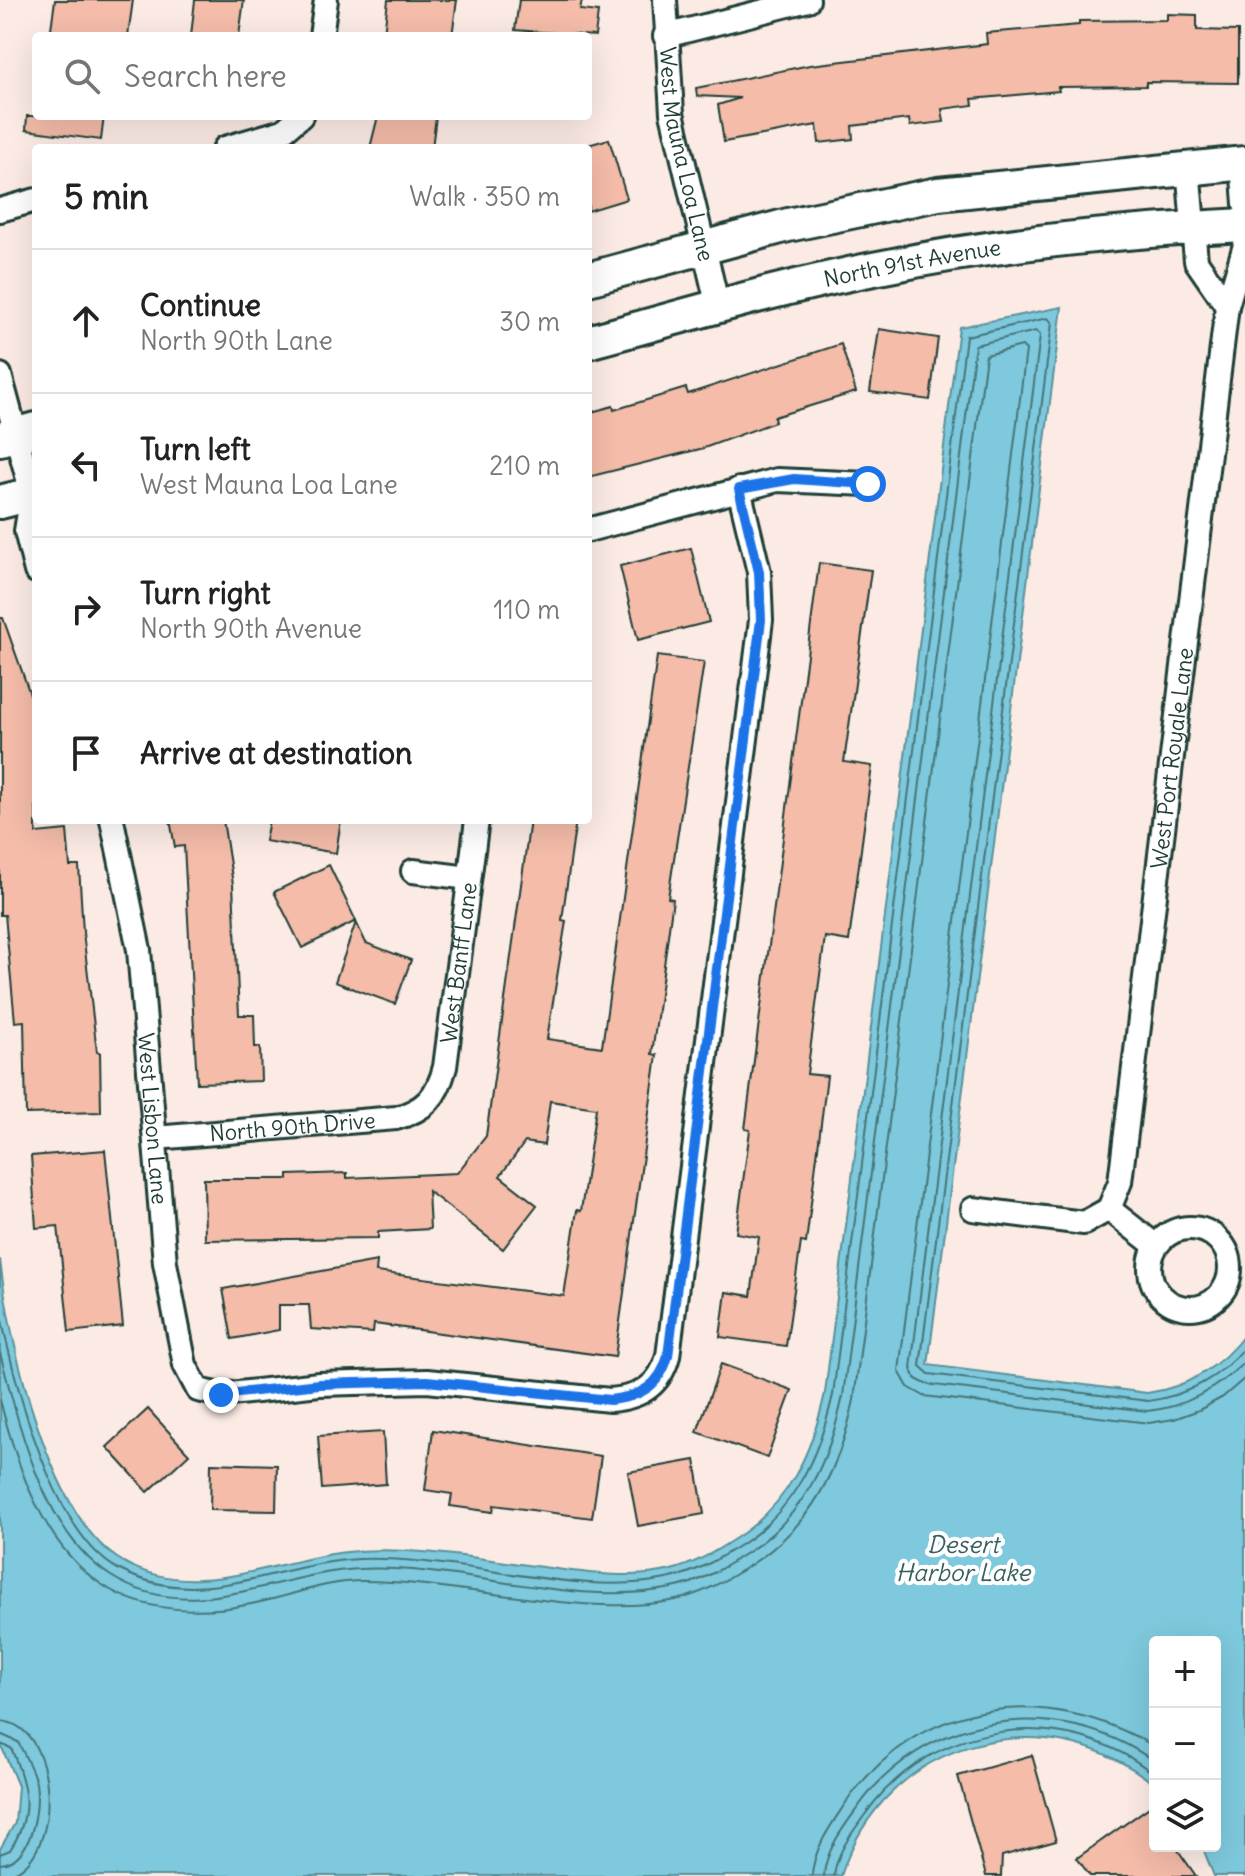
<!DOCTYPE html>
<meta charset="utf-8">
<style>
body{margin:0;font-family:Delius,sans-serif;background:#f6f6f6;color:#222}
.controls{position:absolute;right:24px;bottom:24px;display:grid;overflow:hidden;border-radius:8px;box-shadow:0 8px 32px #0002}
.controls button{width:72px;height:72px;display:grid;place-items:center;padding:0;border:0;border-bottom:2px solid #e0e0e0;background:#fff;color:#222;font:40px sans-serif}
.stop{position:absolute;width:24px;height:24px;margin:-18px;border:6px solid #1a73e8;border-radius:50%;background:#fff}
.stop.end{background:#1a73e8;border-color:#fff;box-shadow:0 2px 8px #0008}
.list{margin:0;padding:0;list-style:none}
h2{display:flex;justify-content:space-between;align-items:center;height:104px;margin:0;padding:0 32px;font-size:34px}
h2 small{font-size:26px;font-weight:400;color:#767676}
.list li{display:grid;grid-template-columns:52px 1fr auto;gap:24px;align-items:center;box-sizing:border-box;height:144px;padding:0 32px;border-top:2px solid #e0e0e0}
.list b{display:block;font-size:30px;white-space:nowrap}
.list p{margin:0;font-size:26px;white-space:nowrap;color:#767676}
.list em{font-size:26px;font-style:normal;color:#767676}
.icon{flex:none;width:44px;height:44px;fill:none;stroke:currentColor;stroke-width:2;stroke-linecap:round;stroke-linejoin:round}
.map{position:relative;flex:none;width:1245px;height:1876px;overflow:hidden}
.search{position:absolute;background:#fff;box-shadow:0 8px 32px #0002;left:32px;top:32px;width:560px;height:88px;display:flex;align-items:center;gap:20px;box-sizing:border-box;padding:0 28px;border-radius:8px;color:#767676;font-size:30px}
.panel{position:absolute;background:#fff;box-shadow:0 8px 32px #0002;left:32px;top:144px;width:560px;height:680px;border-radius:8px}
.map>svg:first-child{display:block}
.water{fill:#7ec9dd;stroke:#589199;stroke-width:2}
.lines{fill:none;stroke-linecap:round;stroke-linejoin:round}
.shore{stroke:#457578;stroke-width:2}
.building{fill:#f4bca9;stroke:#1f3d34;stroke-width:2}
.street-casing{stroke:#1f3d34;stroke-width:28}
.secondary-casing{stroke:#1f3d34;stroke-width:38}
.street{stroke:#fff;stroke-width:22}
.secondary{stroke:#fff;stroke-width:32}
.route{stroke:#1a73e8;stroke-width:10}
.labels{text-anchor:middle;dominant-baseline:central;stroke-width:8;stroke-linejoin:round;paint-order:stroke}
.street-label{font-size:22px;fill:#1f3d34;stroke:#fff}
.water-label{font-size:24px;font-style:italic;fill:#37605e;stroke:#fff}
</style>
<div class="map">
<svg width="1245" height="1876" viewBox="0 0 1245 1876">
<rect width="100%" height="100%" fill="#fcebe5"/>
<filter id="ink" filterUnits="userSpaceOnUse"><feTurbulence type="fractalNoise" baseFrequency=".0125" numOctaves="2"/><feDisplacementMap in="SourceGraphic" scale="16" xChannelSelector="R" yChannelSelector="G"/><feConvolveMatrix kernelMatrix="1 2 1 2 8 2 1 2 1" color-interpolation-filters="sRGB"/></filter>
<g filter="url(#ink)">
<path class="water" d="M1062,307l-134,1058 219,28c40,-5 74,-27 98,-59v542h-31l-12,-30h13v-204h-60v143c-110,-90 -271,-46 -314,91h-841v-27l15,-26 3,-37 -18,-43v-484c8,79 49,260 122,302 75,44 158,-5 236,-10 66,-4 133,10 199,18 36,5 78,10 114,1 24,-6 45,-19 65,-32 53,-34 76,-86 89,-145l134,-1066z"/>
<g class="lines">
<g class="shore">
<path d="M0,1311c14,70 52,222 118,258 83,44 157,-6 241,-10 97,-4 222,40 312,19 26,-6 49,-20 71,-34 53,-35 77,-89 91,-149l133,-1059 82,-18 4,5 -132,1043 9,8 219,27c38,-5 73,-24 97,-54"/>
<path d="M0,1353c19,72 43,180 111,223 80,51 165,-3 248,-7 103,-5 210,39 313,19 28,-5 53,-21 76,-36 57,-37 81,-92 95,-156l132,-1051 61,-14 4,4 -129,1033 5,11 10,5 221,27c40,-4 68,-22 98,-49"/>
<path d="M0,1400c17,66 43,147 104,186 41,27 101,28 147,18 38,-7 72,-23 112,-23 97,0 221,38 313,19 27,-6 52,-21 76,-36 61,-40 87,-95 102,-164l132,-1045 36,-9 4,4 -127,1021 9,16 16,9 225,27 25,-4 25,-9 24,-13 22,-19"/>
<path d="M0,1721c62,3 65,152 0,155"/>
<path d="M0,1734l18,8c6,12 15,28 18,41 4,25 -4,79 -36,81"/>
<path d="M0,1744l11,4c16,38 23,65 -1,102l-10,4"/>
<path d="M812,1876c1,-26 19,-51 33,-72 74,-107 202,-122 310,-57"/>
<path d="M824,1876c1,-24 18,-47 32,-66 67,-98 203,-118 299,-48"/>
<path d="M834,1876c2,-22 17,-42 30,-60 65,-95 200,-115 291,-41"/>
</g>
</g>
<g class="building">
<polygon points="55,0 133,0 128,36 50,36"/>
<polygon points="195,0 244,0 239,36 191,36"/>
<polygon points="388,0 457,0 452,36 384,34"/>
<polygon points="519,0 582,0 580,10 598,12 595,36 515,30"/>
<polygon points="1167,14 1197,15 1197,30 1238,31 1238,83 1146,82 1146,86 1058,87 1059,91 972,99 973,105 942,109 944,122 910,126 909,119 852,126 853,139 819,143 817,125 724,142 718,105 740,98 697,96 696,88 810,65 987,44 986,33 1079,25 1079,21 1167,20"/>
<polygon points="27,116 104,116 101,140 26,130"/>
<polygon points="378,116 436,116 432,148 370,148"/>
<polygon points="609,139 627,199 588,211 588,145"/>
<polygon points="879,329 938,338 930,400 870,392"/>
<polygon points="841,344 856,392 774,417 775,422 704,448 588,477 588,413 613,406 614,410 686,388 688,394"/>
<polygon points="691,548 709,622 638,640 620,566"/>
<polygon points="819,563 871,570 844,762 872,766 849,941 825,937 807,1074 827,1076 806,1243 801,1242 786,1346 720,1337 726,1292 751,1296 759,1237 736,1233 750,1130 745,1129"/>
<polygon points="0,618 3,618 36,711 36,833 67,830 70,866 79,866 83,932 97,1052 100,1052 101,1112 26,1114 24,1021 15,1022 5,915 0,915"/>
<polygon points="657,656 704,662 668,898 673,899 652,1054 657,1055 615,1357 374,1324 373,1333 311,1329 309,1305 279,1305 279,1330 232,1339 223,1289 377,1261 376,1272 564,1296 577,1210 581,1211 596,1108 550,1101 544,1145 525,1142 500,1176 537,1205 503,1249 428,1191 430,1229 378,1232 378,1238 205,1240 204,1179 288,1179 288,1175 347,1173 347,1178 457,1173 486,1136 530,820 576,820 562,920 566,921 547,1039 602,1047"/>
<polygon points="170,820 223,820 233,884 239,1015 254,1015 255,1047 260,1047 261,1081 197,1083 184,846 175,847"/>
<polygon points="269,820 341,820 336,853 265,841"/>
<polygon points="329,865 356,921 302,948 274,892"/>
<polygon points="356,922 366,943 411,960 395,1004 335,982"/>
<polygon points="105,1150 123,1326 69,1332 58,1226 36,1228 31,1156"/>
<polygon points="721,1364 792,1390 767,1458 697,1432"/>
<polygon points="148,1409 189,1454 148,1492 107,1447"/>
<polygon points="433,1430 601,1456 592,1518 494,1505 493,1512 450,1506 452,1494 425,1490"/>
<polygon points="383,1432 386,1484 322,1489 318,1436"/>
<polygon points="695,1460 704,1514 638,1526 628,1472"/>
<polygon points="211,1463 277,1465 276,1511 210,1510"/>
<polygon points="1032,1755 1056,1841 1002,1856 1001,1876 986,1876 958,1776"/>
<polygon points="1155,1803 1155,1846 1175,1846 1196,1876 1090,1876 1077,1858"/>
</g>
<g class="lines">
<defs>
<g id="street">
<path id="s1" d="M665,0l7,113 46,194"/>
<polyline points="321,36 326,0"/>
<polyline points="665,36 808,0"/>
<polyline points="225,148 283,131 301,116"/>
<polyline points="1242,163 1245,204"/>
<polyline points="1188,167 1196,261 1227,306"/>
<polyline points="0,210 36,200"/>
<polyline points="0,375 32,494 26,531 36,571"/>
<polyline points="588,530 777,480 868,484"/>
<path id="s2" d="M112,820l27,130 26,313 20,102 13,25 23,5 98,-11 108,-3 183,19c30,-2 50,-14 58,-44l93,-736 -2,-48 -20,-83"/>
<polyline points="413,871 469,878"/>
<path id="s3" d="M155,1138l241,-20c29,-8 41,-21 49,-51l32,-247"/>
<polyline points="973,1209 1084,1223 1109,1209 1156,1246"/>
<path id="s4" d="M1109,1209l11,-27 107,-876 18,-61"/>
<circle cx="1190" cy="1268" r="40"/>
</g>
<g id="secondary">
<polyline points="588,279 788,225 938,194 1245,163"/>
<path id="s5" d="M588,342c100,-27 199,-57 301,-76 117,-24 236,-35 356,-41"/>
<polyline points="0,439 36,429"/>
<polyline points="0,502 36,493"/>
</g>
</defs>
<use href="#street" class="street-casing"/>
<use href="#secondary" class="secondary-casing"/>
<use href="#street" class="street"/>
<use href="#secondary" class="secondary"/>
</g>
</g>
<g class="lines" filter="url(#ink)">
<path class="route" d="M221,1395l98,-11 108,-3 183,19c30,-3 50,-14 58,-44l93,-736 -2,-48 -20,-83 55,-10 74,5"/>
</g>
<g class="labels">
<g class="street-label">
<text stroke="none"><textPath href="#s1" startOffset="156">West Mauna Loa Lane</textPath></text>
<text stroke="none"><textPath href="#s5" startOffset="334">North 91st Avenue</textPath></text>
<text stroke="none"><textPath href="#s4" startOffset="456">West Port Royale Lane</textPath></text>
<text stroke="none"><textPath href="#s3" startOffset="422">West Banff Lane</textPath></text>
<text stroke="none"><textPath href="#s2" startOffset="302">West Lisbon Lane</textPath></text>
<text stroke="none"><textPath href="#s3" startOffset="138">North 90th Drive</textPath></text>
</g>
<g class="water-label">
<text x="963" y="1544">Desert<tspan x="963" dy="28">Harbor Lake</tspan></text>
</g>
</g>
</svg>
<div class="controls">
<button>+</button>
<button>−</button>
<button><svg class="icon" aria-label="layers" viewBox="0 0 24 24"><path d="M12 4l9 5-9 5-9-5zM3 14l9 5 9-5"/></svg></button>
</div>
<div class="stop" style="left:868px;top:484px"></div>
<div class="stop end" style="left:221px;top:1395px"></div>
<div class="search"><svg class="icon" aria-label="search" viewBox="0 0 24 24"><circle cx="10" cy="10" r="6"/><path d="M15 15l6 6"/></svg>Search here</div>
<section class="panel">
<h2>5 min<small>Walk · 350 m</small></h2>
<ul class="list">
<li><svg class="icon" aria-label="ahead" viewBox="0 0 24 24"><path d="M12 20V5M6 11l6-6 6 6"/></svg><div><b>Continue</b><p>North 90th Lane</p></div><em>30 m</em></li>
<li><svg class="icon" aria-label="left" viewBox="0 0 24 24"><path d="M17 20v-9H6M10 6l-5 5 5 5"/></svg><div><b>Turn left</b><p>West Mauna Loa Lane</p></div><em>210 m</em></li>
<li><svg class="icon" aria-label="right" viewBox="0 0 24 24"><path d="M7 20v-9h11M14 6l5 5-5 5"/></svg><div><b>Turn right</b><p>North 90th Avenue</p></div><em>110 m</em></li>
<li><svg class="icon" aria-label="arrive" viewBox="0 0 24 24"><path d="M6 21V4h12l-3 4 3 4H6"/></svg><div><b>Arrive at destination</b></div></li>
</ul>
</section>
</div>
